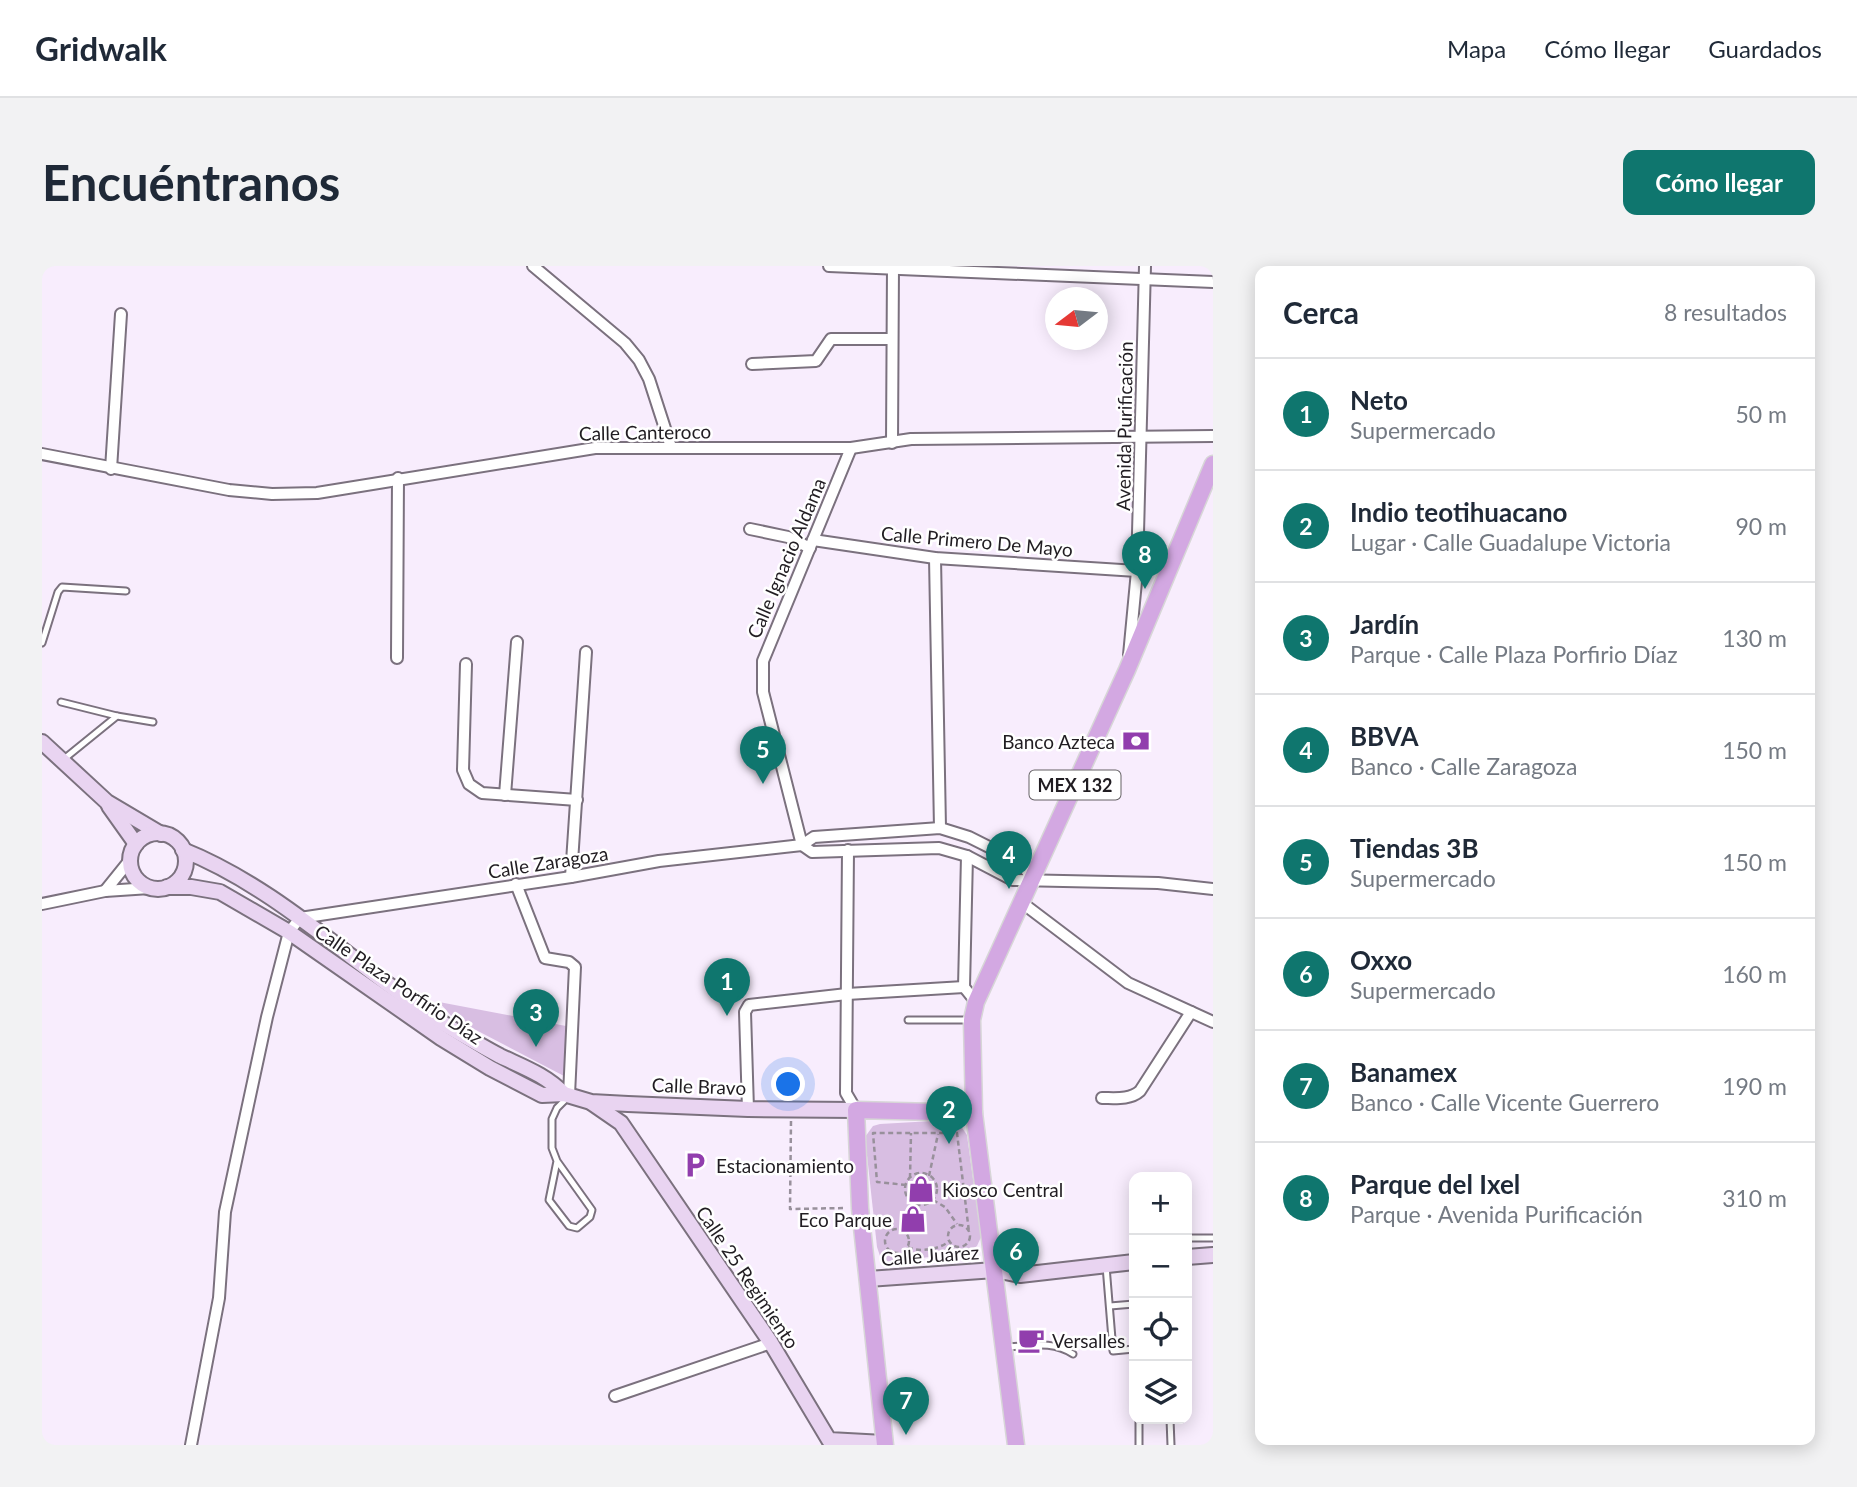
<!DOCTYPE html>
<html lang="es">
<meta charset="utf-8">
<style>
body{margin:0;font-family:Lato,sans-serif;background:#f2f2f3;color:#1f2937}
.controls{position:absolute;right:21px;bottom:21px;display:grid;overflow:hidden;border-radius:14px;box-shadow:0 4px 18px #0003}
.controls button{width:63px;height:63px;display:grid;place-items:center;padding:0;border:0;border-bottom:2px solid #e0e1e3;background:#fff;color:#1f2937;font:35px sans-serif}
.compass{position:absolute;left:1003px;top:21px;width:63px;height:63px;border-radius:50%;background:#fff;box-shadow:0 4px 18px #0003;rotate:254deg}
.you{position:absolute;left:747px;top:819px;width:24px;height:24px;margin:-18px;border:5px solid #fff;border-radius:50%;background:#1a73e8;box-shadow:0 0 0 10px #1a73e833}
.badge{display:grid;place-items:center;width:46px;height:46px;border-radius:50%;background:#0f766e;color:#fff;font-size:23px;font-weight:700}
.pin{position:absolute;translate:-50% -58px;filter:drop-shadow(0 2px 4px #0008)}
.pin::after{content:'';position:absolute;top:37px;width:24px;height:21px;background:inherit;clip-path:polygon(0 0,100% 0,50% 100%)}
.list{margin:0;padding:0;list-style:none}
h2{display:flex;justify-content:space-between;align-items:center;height:91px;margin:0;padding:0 28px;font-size:30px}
h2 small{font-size:23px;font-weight:400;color:#747a83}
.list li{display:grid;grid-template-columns:46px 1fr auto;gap:21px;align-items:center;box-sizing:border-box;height:112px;padding:0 28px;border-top:2px solid #e0e1e3}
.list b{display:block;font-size:26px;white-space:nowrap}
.list p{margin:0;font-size:23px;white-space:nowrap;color:#747a83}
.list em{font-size:23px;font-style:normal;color:#747a83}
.icon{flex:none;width:38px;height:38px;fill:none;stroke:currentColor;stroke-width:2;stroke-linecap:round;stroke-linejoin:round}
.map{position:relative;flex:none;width:1171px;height:1179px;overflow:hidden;border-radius:14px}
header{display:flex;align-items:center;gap:42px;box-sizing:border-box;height:98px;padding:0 35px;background:#fff;border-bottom:2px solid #e0e1e3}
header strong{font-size:33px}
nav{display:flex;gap:38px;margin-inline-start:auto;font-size:24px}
.intro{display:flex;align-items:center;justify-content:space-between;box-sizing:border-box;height:168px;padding:0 42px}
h1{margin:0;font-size:49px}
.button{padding:18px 32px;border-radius:14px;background:#0f766e;color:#fff;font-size:24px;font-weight:700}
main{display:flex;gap:42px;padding:0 42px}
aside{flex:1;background:#fff;border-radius:14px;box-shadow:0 4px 18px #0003}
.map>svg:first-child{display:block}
.green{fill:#d8bee2}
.building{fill:#dbd0df;stroke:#c4b9c8;stroke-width:2}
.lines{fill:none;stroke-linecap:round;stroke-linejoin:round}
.service-casing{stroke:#7b717e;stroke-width:9}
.minor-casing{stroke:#7b717e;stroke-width:14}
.secondary-casing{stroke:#7b717e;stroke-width:18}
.primary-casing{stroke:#d7d6d7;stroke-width:19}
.path{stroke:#98909b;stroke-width:2.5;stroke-dasharray:5 3.5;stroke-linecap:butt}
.service{stroke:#fff;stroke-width:5}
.minor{stroke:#fff;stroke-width:10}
.secondary{stroke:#e9d4f1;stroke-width:14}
.primary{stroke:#d3a8e2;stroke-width:16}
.labels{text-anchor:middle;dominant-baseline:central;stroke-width:5;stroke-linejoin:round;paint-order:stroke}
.shield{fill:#fff;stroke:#646164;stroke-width:2}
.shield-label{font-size:18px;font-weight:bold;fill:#211d22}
.street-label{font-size:19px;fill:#211d22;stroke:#fff}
.poi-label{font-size:19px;fill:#211d22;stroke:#fff;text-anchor:start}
</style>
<header>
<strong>Gridwalk</strong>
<nav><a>Mapa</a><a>Cómo llegar</a><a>Guardados</a></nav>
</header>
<div class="intro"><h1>Encuéntranos</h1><a class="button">Cómo llegar</a></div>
<main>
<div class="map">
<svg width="1171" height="1179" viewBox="0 0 1171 1179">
<rect width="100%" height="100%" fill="#f8edfd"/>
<g class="green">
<polygon points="397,736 524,760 522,810 411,752"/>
<polygon points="908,854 916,856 925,869 939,971 935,980 924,987 843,996 838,990 835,981 823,871 831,860 838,858"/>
</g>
<circle class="building" cx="879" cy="923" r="10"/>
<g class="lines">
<defs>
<g id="service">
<polyline points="0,377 16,326 20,321 84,325"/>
<polyline points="19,436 75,450"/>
<polyline points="22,493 75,450 111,456"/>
<polyline points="866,754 927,754"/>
<polyline points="515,895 550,944 548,951 535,962 527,960 507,934 515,895 510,882 510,853 515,842 527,830"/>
<polyline points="1145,972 1171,972"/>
<polyline points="1064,1000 1071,1085 1092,1083"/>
<polyline points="1068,1040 1092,1038"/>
<path d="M963,1081c26,-1 47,-7 68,7"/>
<polyline points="1128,1153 1129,1179"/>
<polyline points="1097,1179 1097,1153"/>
</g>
<g id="minor">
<polyline points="491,0 583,77 597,94 607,113 629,181"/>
<polyline points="787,0 1171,16"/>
<polyline points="710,98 774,95 789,73 849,73"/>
<polyline points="850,177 851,0"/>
<polyline points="0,188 187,224 230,228 275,227 553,182 809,182 869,173 1171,170"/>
<polyline points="69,203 79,48"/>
<polyline points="708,263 746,271 768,282"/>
<polyline points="771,274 893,292 1095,305"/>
<polyline points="893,292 898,562"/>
<polyline points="1087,389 1095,305 1103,0"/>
<polyline points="355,392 356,212"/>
<polyline points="424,398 421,504 427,518 440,527 535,534"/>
<polyline points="463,529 475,376"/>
<polyline points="760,579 770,586 897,582 925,590 971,614 1116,617 1171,623"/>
<polyline points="760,579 721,426 721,395 809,182"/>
<polyline points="806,584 804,827 814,844"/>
<polyline points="925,590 922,721 934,736"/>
<polyline points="529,611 544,386"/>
<polyline points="474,618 503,692 527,696 533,701 527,829"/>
<polyline points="63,625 88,594"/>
<polyline points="979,636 1086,717 1171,756"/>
<polyline points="0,638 63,625 108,622"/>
<path d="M1060,832c13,0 28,2 38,-7l51,-79"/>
<polyline points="706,843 703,746 707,739 805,728 922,721"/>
<polyline points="573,1130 729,1077"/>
<polyline points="149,1179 177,1032 183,946 225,751 247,666 258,652 529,611 617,595 760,579 772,571 898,562 927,571 979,597 990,613"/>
</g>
<g id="secondary">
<polyline points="0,476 65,536 119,568"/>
<polyline points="67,540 94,578"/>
<circle cx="116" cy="595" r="28"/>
<path d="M141,584c98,39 177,121 266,177 17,10 34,20 51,29 23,11 46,19 64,38"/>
<polyline points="125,621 149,621 178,626 247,666 399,772 448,802 500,829 522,828 549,836 586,838 706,843 814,844"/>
<polyline points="550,837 579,857 729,1077 787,1174 842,1177"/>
<polyline points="1145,991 1171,989"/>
<polyline points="826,1013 953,1004 978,1009 1092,996"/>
</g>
<g id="primary">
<polyline points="843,1179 818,942 814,844 932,847"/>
<polyline points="974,1179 932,847 930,754 934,736 1085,404 1171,198"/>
</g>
</defs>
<use href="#service" class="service-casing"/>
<use href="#minor" class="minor-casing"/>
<use href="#secondary" class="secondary-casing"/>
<use href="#primary" class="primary-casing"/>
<g class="path">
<polyline points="749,855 748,943 804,942"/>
<circle cx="879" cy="923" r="16"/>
<polyline points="887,910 896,868"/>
<polyline points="868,912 869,867"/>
<polyline points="864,919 835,916 831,867 915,867 927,966"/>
<polyline points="891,934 903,941 915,958"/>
<circle cx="917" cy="970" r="11"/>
<circle cx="855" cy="975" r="12"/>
<polyline points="862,964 865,952 874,939"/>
<path d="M866,981c11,6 33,2 41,-6"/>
</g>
<use href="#service" class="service"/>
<use href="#minor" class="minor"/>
<use href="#secondary" class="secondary"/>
<use href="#primary" class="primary"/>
</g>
<defs>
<symbol id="bank-bare" viewBox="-9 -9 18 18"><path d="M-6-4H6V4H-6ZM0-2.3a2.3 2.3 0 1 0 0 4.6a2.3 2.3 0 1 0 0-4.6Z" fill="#913ead" stroke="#fff" stroke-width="2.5" paint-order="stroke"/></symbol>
<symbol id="parking-bare" viewBox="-9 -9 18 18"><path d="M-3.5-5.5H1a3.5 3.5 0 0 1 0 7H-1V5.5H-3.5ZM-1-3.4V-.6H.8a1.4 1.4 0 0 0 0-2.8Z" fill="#913ead" stroke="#fff" stroke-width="2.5" paint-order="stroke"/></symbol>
<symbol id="shop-bare" viewBox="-9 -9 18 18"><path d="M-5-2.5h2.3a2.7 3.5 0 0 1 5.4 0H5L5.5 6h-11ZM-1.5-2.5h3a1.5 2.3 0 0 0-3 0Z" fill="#913ead" stroke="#fff" stroke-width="2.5" paint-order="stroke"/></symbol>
<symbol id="cafe-bare" viewBox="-9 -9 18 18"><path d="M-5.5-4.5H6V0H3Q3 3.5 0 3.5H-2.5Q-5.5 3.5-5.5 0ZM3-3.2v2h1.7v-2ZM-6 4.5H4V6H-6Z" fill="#913ead" stroke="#fff" stroke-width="2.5" paint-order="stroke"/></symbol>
</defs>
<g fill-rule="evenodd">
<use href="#bank-bare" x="1075" y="456" width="38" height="38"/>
<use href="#parking-bare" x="634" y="880" width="38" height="38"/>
<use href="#shop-bare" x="860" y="904" width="38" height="38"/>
<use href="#shop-bare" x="852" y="934" width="38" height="38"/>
<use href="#cafe-bare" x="970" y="1055" width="38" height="38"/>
</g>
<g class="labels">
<rect class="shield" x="987.5" y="504.5" width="91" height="29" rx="5"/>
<g class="shield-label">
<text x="1033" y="519">MEX 132</text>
</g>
<g class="street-label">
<text transform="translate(1082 160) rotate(-89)">Avenida Purificación</text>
<text transform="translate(603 166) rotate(-1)">Calle Canteroco</text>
<text transform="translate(935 275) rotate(5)">Calle Primero De Mayo</text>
<text transform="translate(744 292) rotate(-67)">Calle Ignacio Aldama</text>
<text transform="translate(506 596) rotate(-9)">Calle Zaragoza</text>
<text transform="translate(357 718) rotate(34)">Calle Plaza Porfirio Díaz</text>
<text transform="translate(657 820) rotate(2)">Calle Bravo</text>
<text transform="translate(888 989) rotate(-4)">Calle Juárez</text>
<text transform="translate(706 1011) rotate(56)">Calle 25 Regimiento</text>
</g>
<g class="poi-label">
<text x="1073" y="475" text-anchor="end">Banco Azteca</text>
<text x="674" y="899">Estacionamiento</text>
<text x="900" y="923">Kiosco Central</text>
<text x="850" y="953" text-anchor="end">Eco Parque</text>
<text x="1010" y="1074">Versalles</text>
</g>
</g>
</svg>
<div class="controls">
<button>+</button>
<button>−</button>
<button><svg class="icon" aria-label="locate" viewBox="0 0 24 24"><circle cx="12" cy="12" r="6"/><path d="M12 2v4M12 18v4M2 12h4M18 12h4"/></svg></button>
<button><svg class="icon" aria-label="layers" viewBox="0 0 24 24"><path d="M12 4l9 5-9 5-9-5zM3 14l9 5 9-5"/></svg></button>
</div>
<svg class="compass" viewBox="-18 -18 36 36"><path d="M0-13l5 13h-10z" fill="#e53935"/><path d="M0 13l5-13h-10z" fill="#747a83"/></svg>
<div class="you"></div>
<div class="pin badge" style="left:685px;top:750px">1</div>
<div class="pin badge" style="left:907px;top:878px">2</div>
<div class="pin badge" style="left:494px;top:781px">3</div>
<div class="pin badge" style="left:967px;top:623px">4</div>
<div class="pin badge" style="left:721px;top:518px">5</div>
<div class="pin badge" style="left:974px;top:1020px">6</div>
<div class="pin badge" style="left:864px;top:1169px">7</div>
<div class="pin badge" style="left:1103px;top:323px">8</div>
</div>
<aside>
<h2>Cerca<small>8 resultados</small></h2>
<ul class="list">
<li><span class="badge">1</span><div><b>Neto</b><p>Supermercado</p></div><em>50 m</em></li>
<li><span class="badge">2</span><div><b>Indio teotihuacano</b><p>Lugar · Calle Guadalupe Victoria</p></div><em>90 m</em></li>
<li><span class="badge">3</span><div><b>Jardín</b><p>Parque · Calle Plaza Porfirio Díaz</p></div><em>130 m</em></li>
<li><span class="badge">4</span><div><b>BBVA</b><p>Banco · Calle Zaragoza</p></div><em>150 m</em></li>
<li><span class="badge">5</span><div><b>Tiendas 3B</b><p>Supermercado</p></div><em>150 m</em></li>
<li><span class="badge">6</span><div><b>Oxxo</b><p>Supermercado</p></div><em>160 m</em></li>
<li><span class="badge">7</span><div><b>Banamex</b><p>Banco · Calle Vicente Guerrero</p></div><em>190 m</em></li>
<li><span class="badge">8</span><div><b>Parque del Ixel</b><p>Parque · Avenida Purificación</p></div><em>310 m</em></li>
</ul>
</aside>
</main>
